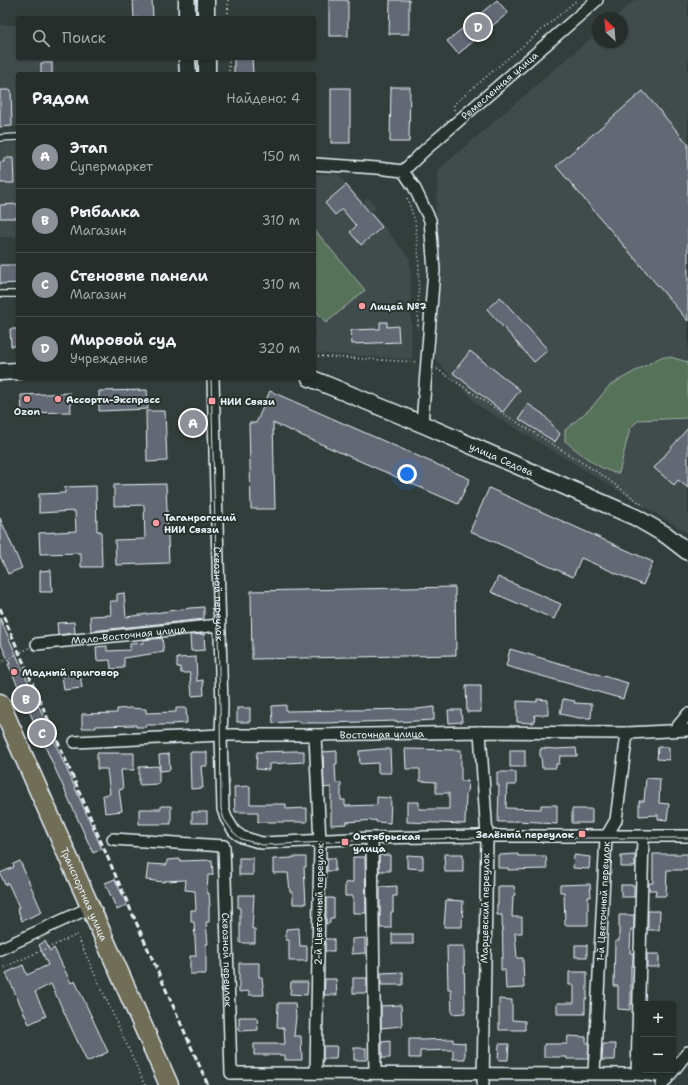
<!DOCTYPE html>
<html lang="ru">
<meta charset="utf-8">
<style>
body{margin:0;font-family:"Shantell Sans",sans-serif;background:#2e3634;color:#f1f3f6}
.controls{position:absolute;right:12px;bottom:12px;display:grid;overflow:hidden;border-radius:4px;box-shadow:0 1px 3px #0004}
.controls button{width:36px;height:36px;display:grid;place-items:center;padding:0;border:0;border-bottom:1px solid #424a48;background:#262e2c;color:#f1f3f6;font:20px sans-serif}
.compass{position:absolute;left:592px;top:12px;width:36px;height:36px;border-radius:50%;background:#262e2c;box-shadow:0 1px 3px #0004;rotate:334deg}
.you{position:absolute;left:407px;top:474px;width:14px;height:14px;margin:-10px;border:3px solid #fff;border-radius:50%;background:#1a73e8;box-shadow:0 0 0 6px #1a73e833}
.badge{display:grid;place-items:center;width:26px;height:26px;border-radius:50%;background:#8c9099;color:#fff;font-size:13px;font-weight:700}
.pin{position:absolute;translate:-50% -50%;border:2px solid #fff;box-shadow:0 1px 4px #0006}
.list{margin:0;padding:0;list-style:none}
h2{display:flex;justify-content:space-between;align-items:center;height:52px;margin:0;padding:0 16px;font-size:17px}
h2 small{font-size:13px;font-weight:400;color:#a4a8a9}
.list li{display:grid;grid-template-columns:26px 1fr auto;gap:12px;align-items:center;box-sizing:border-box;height:64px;padding:0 16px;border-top:1px solid #424a48}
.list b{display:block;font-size:15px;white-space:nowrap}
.list p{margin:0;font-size:13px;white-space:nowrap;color:#a4a8a9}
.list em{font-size:13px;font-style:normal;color:#a4a8a9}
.icon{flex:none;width:22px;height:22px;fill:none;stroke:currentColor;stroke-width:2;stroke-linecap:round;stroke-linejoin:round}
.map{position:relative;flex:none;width:688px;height:1085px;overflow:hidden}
.search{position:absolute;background:#262e2c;box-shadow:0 1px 3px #0004;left:16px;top:16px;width:300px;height:44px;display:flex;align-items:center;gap:10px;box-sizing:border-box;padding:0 14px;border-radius:4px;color:#a4a8a9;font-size:15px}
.panel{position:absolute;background:#262e2c;box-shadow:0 1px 3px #0004;left:16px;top:72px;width:300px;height:308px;border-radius:4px}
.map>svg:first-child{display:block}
.built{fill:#414b4c}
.green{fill:#567259;stroke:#9fb2a8}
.building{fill:#636875;stroke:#e8f1f8}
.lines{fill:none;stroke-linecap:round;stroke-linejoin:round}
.service-casing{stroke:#e8f1f8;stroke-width:8}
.minor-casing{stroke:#e8f1f8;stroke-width:14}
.secondary-casing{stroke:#e8f1f8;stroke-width:19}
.primary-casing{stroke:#e8f1f8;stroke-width:21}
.path{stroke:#e8f1f8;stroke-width:1.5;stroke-dasharray:1 3;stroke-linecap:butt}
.service{stroke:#26332d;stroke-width:5.5}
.minor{stroke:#26332d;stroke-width:11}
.secondary{stroke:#26332d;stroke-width:16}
.primary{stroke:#716e59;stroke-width:18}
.tram{stroke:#e8f1f8;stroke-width:1}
.rail{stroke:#e8f1f8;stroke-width:3;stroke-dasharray:6 3;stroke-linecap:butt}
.poi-dot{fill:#ff9aa2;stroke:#26332d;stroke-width:1.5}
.labels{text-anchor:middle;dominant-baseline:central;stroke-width:4;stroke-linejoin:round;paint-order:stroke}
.street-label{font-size:10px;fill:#e8f1f8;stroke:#26332d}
.poi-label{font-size:10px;font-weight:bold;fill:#e8f1f8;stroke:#26332d;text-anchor:start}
</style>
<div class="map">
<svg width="688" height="1085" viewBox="0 0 688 1085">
<rect width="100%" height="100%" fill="#323e3b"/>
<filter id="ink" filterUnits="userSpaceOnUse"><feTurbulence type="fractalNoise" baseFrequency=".025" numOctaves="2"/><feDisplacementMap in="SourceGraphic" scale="8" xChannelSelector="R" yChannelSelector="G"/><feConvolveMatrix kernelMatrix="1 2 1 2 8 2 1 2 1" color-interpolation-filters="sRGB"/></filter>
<g filter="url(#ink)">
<g class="built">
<polygon points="635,0 688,0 688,533 479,406 436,360 436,215 438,170 598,32 598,42 622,42 622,18 614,18"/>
<polygon points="0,25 18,25 18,58 53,58 54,74 18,74 18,127 0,128"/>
<polygon points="18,143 18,237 0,237 0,144"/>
<polygon points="314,174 338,174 363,202 368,197 376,207 372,212 410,259 412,359 314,353"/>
</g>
<g class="green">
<polygon points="314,229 365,290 326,323 314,308"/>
<path d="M661,357h9l18,5v56l-49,2 -9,8 -11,45c-17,0 -41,-22 -54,-32v-11l26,-22 19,-23z"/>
</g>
<g class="building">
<polygon points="133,0 152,0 153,18 134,18"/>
<rect x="329" y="0" width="19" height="36"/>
<polygon points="390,0 409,0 409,34 389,34"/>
<polygon points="497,0 508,13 458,54 447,41"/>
<polygon points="234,58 252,58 253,74 234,74"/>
<rect x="41" y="63" width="11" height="11"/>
<polygon points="391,87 410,87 409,142 390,142"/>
<rect x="331" y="88" width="19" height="55"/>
<polygon points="0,90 11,90 12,126 0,127"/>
<polygon points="643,91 688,144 688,321 556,166"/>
<polygon points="4,158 13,158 14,183 0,183 0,162 4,162"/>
<polygon points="346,185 382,227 361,245 350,232 356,226 342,209 335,215 325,203"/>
<polygon points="18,204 18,218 0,218 0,205"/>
<polygon points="0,265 18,265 18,283 0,284"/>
<polygon points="500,297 548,350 534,362 487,309"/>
<polygon points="380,322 387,322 387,327 398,326 399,342 352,344 351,330 380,329"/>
<polygon points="10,329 18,329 18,346 11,346"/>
<polygon points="470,351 520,390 503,412 453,373"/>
<polygon points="147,390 148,409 99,411 99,391"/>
<polygon points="270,391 470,479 458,504 273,423 275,509 251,509 249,423 256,423"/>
<polygon points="70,393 71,412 22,413 21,395"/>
<polygon points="528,404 543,414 560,434 555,442 519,419"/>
<polygon points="146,411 165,411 167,461 147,462"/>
<polygon points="688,428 688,488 678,480 674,485 654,468"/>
<polygon points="166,484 169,563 116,565 115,540 145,539 144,505 114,506 114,485"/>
<polygon points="96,486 97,531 101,531 102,567 81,567 81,553 40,554 39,533 76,531 75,511 39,513 39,494 65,493 65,487"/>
<polygon points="489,488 653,562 643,585 581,558 573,577 470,531"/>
<polygon points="0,518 22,568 8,574 0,556"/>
<polygon points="51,570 52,592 40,592 40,571"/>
<polygon points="498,577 561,604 554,619 491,592"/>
<polygon points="455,587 456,655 252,659 251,591"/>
<polygon points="124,593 126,617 190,608 204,607 204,619 91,631 90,616 111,615 110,601 117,601 117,594"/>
<polygon points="0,618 102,849 93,853 8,664 10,664 0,642"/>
<polygon points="74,622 75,633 58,635 57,623"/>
<polygon points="204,634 205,650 191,651 190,635"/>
<polygon points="162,638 164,652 124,658 124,668 111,669 110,660 97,661 96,647 107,646 107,651 130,650 130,644 143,643 143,640"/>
<polygon points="510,649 628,683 623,699 506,666"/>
<polygon points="196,657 197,681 203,680 204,695 192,696 190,673 181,673 180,667 177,667 177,658"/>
<polygon points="80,673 82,688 64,690 62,675"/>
<polygon points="466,686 481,686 481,712 467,712"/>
<polygon points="537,699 548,700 548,715 535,715 534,723 517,722 517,701 537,702"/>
<polygon points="563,699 575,701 574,703 592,704 591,718 579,718 560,714"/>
<polygon points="286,705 286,711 417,709 434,707 434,720 397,722 397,721 325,723 299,723 299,721 273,723 272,706"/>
<polygon points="130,708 146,709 146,713 176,712 176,708 186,708 187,723 172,724 172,725 146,725 146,727 136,727 136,725 96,726 96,728 82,728 82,714 117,713 117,709"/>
<rect x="237" y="708" width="13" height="14"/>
<polygon points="448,710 461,710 462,722 449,723"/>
<polygon points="658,747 669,747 669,760 657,759"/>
<polygon points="541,748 556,749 576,748 577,756 560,756 559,764 556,764 556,768 542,768 541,756 540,756 540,750 541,750"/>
<polygon points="381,749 390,749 391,773 378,773 378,763 360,764 359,751"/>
<polygon points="405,749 461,750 461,781 468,781 467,793 466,793 465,824 407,822 407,802 419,802 419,809 449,809 449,793 436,793 436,782 420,781 420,769 406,769"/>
<rect x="510" y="750" width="15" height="17"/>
<polygon points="295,751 304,751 304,762 269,764 269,770 256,769 257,752"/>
<polygon points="337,751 337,764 335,764 336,783 341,783 341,800 345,800 345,806 377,805 377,797 391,798 390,823 376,822 376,820 346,822 346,824 331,825 331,787 324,788 323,752"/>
<polygon points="190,752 207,752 207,766 201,766 203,788 191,789"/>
<polygon points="97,753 134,753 134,770 121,770 123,789 119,790 122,811 105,813 103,795 110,794 107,769 97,769"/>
<polygon points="169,754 170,770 160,771 159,755"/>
<polygon points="159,766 159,784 139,785 139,767"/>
<polygon points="497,772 516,772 516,785 507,785 506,808 541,809 541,805 557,805 557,824 541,823 541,822 514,821 514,822 498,822 499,785 497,785"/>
<polygon points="646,778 660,779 659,803 669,804 667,820 658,819 658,815 639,816 639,801 644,801"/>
<polygon points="250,786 250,804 286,804 286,809 307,808 307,822 258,822 258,812 235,812 234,787"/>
<polygon points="161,806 171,806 171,824 139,824 139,809 161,809"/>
<rect x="572" y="809" width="20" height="14"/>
<rect x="192" y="812" width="15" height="11"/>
<polygon points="444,854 463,854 463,872 445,872"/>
<polygon points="518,854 518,856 546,856 547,869 508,870 508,868 498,868 498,855"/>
<polygon points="653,854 688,854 688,870 667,870 666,896 655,896 656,890 649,890 649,883 653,883"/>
<rect x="379" y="855" width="11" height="16"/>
<polygon points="407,855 423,856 423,869 407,868"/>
<polygon points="574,855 590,857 589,869 573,868"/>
<polygon points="635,855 635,867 621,867 621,856"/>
<polygon points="292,857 306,857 306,867 304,867 306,904 293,904 293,892 290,892 288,873 273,873 273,859 292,858"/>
<polygon points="353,857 365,857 366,913 353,913 353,896 345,896 345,883 353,882"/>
<rect x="239" y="858" width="14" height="17"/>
<rect x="327" y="858" width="8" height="13"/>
<polygon points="180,859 180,861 212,860 213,875 208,875 207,893 209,893 210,906 209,906 209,922 206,922 208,944 206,944 206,974 190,974 190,956 196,956 194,922 191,922 191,910 196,910 195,891 185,890 186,880 164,881 164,882 146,880 148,864 167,865 167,860"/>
<polygon points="20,861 42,912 22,921 17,908 19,907 8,883 5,885 0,873 14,867 13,864"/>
<polygon points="115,879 127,905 117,910 105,883"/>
<polygon points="590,884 591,897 588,897 588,925 565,925 564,892 560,892 560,885"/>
<rect x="621" y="885" width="13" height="12"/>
<polygon points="397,886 397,896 393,896 393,912 391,912 391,928 380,928 380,887"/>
<polygon points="498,886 514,886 515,895 513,896 512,917 522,917 522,933 515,933 517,958 523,958 524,988 506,989 505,970 501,970 501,958 503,958 502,915 497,915 497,904 498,904"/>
<polygon points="238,895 254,895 252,929 255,929 255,943 240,943 240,908 238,908"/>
<polygon points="326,898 334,898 334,918 330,918 330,923 326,924"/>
<polygon points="446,900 463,901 462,927 444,927"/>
<polygon points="648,911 660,911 659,930 648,930"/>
<polygon points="619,915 634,915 634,929 631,929 630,953 633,953 633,966 631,966 631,1004 630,1004 630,1010 618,1009 618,986 614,986 615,941 619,941"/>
<polygon points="299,928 300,946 307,946 307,961 289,961 289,940 286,940 286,929"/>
<rect x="392" y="934" width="21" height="10"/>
<polygon points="365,938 365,953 352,954 352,939"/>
<rect x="325" y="939" width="9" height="12"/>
<polygon points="45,941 50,951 54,948 71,983 75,981 108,1052 87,1062 51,984 35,992 46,1016 29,1024 6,973 23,965 27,975 48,965 39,945"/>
<rect x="575" y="945" width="12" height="12"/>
<polygon points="447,946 464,946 465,1013 452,1014 451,989 448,989"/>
<rect x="647" y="954" width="12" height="13"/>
<polygon points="239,963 259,963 259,977 262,977 264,995 249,995 249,991 239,992"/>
<polygon points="403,972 403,985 381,985 381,973"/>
<polygon points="569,972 587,972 587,999 585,999 585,1014 557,1014 557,1003 574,1003 574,985 569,985"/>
<rect x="353" y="978" width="14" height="15"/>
<polygon points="325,979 336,979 337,995 324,995"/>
<polygon points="291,982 308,982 307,995 290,994"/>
<polygon points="499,999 512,1000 512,1020 525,1021 525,1030 499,1030"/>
<polygon points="278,1003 295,1003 296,1017 294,1036 301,1036 302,1060 285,1060 285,1055 254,1055 254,1044 285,1044 284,1028 277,1027"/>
<polygon points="401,1005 402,1026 381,1028 381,1006"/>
<polygon points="239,1017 257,1017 258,1030 239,1031"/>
<polygon points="568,1036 586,1037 586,1043 589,1043 588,1059 567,1059 567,1057 544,1057 544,1044 567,1044"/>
<polygon points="409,1039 420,1039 420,1040 453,1039 453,1042 465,1043 465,1059 453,1059 453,1050 420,1051 420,1058 409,1058"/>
<polygon points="390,1041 390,1058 382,1058 382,1042"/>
<polygon points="499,1044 509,1044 508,1060 498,1060"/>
<polygon points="603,1044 616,1044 615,1060 602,1060"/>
<polygon points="323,1046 337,1046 336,1059 323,1059"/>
<rect x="354" y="1048" width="12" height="12"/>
</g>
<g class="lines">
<defs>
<g id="service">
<polyline points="0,138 18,137"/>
<polyline points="0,294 18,294"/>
</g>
<g id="minor">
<polyline points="314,164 377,168 403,171 414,187 430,220 434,270 422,424"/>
<path id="s1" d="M403,171l23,-22 171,-149"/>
<path id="s2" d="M213,378l9,329 -1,28 2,74 3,9 8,13 8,6 20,6 110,-5 107,-2h209"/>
<path id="s3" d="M37,644l182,-19"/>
<polyline points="675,730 688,714"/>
<polyline points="480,732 487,836 483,1085"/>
<polyline points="315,735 320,843 316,1073"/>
<path id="s4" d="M75,742l146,-7h94l165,-3 147,1 61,-3"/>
<polyline points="372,838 375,1073"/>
<path id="s5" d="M113,839l111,7 7,227 406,1 31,3"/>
<polyline points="0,949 89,908"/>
<path id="s6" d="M594,1073l12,-236 10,-17 11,-87"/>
<polyline points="637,1074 643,836"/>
<polyline points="662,1085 688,1052"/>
</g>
<g id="secondary">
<polyline points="187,0 187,18"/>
<polyline points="206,0 206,18"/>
<polyline points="187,58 188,74"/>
<polyline points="207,58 207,74"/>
<polyline points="0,372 18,371"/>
<path id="s7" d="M310,378l112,46 213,93 31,18 22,17"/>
</g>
<g id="primary">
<path id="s8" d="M0,703l169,382"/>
</g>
</defs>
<use href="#service" class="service-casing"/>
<use href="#minor" class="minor-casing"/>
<use href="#secondary" class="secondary-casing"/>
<use href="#primary" class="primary-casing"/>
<g class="path">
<polyline points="228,0 228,18"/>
<polyline points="229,58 229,74"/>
<polyline points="454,110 454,104 577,0"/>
<polyline points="407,198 415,221 419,260 418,329"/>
<polyline points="314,356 417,362"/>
<polyline points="437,369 499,411 602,475 644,506"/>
<polyline points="0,663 29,648"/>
<polyline points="0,969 77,935 145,1085"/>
</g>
<use href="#service" class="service"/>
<use href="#minor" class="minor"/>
<use href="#secondary" class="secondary"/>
<use href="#primary" class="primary"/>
<g class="tram">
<polyline points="195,0 196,18"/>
<polyline points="196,58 197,74"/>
<polyline points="211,378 220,707 221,809 224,819 233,832 241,839 262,845 372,840 479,838 688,838"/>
</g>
<polyline class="rail" points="0,608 114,872 208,1085"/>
</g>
</g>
<g class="poi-dot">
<circle cx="362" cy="306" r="4"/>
<circle cx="27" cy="399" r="4"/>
<circle cx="58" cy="399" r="4"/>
<rect x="208" y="397" width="8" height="8" rx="2"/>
<circle cx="156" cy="523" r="4"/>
<circle cx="14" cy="672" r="4"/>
<rect x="578" y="830" width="8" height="8" rx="2"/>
<rect x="341" y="838" width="8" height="8" rx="2"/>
</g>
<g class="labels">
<g class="street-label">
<text stroke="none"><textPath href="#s1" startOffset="129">Ремесленная улица</textPath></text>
<text stroke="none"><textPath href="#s7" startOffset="208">улица Седова</textPath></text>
<text stroke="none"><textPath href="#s2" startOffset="216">Сквозной переулок</textPath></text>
<text stroke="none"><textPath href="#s3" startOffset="92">Мало-Восточная улица</textPath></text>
<text stroke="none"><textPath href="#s4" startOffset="307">Восточная улица</textPath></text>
<text stroke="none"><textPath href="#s8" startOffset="209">Транспортная улица</textPath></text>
<text stroke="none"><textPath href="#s6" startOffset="172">1-й Цветочный переулок</textPath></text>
<text transform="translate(319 904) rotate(-89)">2-й Цветочный переулок</text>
<text transform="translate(485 908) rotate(-89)">Марцевский переулок</text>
<text stroke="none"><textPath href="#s5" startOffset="225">Сквозной переулок</textPath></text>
</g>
<g class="poi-label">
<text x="370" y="306">Лицей №7</text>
<text x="66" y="399">Ассорти-Экспресс</text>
<text x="220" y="401">НИИ Связи</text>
<text x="27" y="411" text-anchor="middle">Ozon</text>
<text x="164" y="517">Таганрогский<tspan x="164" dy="12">НИИ Связи</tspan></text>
<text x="22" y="672">Модный приговор</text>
<text x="574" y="834" text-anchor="end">Зелёный переулок</text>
<text x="353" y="836">Октябрьская<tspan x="353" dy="12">улица</tspan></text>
</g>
</g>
</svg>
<div class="controls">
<button>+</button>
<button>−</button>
</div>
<svg class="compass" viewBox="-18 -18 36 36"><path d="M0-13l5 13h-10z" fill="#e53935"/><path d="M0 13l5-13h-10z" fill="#a4a8a9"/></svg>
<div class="you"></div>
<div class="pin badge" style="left:193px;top:423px">A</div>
<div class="pin badge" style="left:26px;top:699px">B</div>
<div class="pin badge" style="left:42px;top:733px">C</div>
<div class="pin badge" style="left:478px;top:27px">D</div>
<div class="search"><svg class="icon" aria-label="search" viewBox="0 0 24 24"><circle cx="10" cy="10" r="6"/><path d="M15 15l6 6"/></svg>Поиск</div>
<section class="panel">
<h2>Рядом<small>Найдено: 4</small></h2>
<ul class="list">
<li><span class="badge">A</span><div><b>Этап</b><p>Супермаркет</p></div><em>150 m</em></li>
<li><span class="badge">B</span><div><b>Рыбалка</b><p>Магазин</p></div><em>310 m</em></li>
<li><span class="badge">C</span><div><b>Стеновые панели</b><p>Магазин</p></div><em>310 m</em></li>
<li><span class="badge">D</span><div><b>Мировой суд</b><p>Учреждение</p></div><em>320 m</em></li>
</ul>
</section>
</div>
